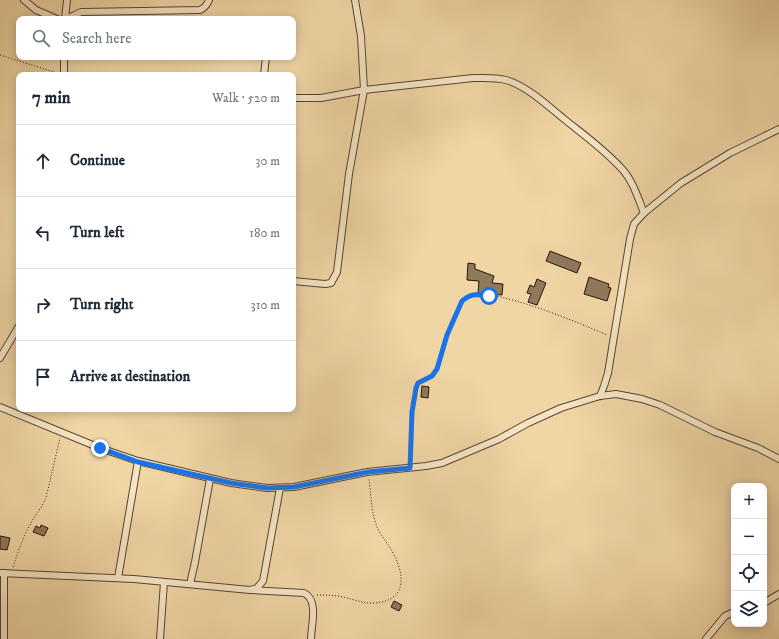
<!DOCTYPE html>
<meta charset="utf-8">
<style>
body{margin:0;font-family:"IM FELL DW Pica",serif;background:#f6f6f7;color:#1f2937}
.controls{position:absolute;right:12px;bottom:12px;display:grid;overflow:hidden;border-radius:8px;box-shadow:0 2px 10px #0003}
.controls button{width:36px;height:36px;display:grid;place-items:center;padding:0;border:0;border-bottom:1px solid #e0e1e3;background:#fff;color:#1f2937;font:20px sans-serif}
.stop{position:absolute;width:12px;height:12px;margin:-9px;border:3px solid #1a73e8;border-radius:50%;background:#fff}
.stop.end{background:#1a73e8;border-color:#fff;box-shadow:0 1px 4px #0008}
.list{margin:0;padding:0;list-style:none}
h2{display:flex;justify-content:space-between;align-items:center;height:52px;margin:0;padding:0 16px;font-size:17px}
h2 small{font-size:13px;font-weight:400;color:#747a83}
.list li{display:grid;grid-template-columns:26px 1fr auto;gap:12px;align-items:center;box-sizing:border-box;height:72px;padding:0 16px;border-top:1px solid #e0e1e3}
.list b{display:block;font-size:15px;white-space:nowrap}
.list em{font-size:13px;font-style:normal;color:#747a83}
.icon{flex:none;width:22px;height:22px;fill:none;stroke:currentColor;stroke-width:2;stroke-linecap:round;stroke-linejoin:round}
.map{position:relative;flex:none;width:779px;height:639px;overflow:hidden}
.search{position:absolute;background:#fff;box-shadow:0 2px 10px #0003;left:16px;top:16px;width:280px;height:44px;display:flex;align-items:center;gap:10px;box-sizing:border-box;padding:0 14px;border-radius:8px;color:#747a83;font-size:15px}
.panel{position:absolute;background:#fff;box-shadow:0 2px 10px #0003;left:16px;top:72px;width:280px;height:340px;border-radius:8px}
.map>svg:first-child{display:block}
.building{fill:#8f795b;stroke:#26150b}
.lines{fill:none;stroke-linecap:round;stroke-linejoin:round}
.street-casing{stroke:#584532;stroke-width:8}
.path{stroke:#26150b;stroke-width:1;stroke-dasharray:1 2;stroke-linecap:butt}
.street{stroke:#f5e4c4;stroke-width:6}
.route{stroke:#1a73e8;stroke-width:5}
</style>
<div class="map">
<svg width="779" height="639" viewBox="0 0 779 639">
<rect width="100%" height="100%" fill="#f0d5a5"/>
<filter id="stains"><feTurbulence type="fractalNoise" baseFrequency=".005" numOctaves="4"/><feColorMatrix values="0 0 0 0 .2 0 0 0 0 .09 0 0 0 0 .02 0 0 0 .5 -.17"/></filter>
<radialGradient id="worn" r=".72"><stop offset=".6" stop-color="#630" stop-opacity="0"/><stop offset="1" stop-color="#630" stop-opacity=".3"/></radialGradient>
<g class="building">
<polygon points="550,251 581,263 577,273 546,261"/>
<polygon points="468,263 475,264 475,269 494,276 492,283 503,284 502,295 478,293 479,281 467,280"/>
<polygon points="589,277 609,284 608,287 611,288 607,301 584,294"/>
<polygon points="537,279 546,283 537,305 528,302 531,294 527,293 530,285 534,287"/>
<polygon points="422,386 429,387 428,398 421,397"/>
<polygon points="41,525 48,528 44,536 33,532 36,526 40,528"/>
<polygon points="0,536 10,538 7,550 0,549"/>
<polygon points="394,601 402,605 399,611 391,607"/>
</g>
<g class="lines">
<defs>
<g id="street">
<polyline points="24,0 36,10 57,19"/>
<polyline points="65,19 67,0"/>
<path d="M66,19l15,-7 119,-2c5,-2 7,-5 9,-10"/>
<polyline points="64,75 64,57"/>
<polyline points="264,75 266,57"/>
<path d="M293,98h28l43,-8 109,-12c11,0 22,-1 33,2 21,6 42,26 58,39 20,16 41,31 58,50 11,12 16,29 22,44"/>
<polyline points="293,281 325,284 331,283 337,272 349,174 364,90 361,36 355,0"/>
<polyline points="0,358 19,326"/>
<polyline points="600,396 604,386 608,373 630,239 634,224 644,213 681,183 730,153 779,129"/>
<polyline points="0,407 100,448 138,461 231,483 267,488 294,487 367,472 426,466 442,463 499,439 528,423 561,408 600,396 616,394 642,399 660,405 715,432 758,448 779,459"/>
<polyline points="0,573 134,579 250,590 257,588 263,581 280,488"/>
<polyline points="4,573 4,639"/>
<polyline points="118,578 138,461"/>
<polyline points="190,584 195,562 210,479"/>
<path d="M251,590l53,3c15,7 7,33 7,46"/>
<polyline points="764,603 779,594"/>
<polyline points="160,639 164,582"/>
<polyline points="706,639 725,616 734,612"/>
</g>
</defs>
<use href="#street" class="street-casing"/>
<g class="path">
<polyline points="0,55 57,73"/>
<path d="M411,461c1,-18 -1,-60 6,-75 5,-11 17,-6 22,-22 5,-16 13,-57 27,-67 20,-14 118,28 141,38"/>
<path d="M13,567c5,-15 10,-30 18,-44 5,-9 11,-16 15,-25l14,-60"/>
<path d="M317,595c10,0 20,0 30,3 9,2 18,6 27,5 34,-2 31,-29 18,-52 -5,-9 -13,-17 -16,-27 -5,-14 -5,-30 -7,-45"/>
</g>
<use href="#street" class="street"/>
</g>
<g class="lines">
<path class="route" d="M100,448l38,14 93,21 36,5 27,-1 74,-15 42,-4 2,-56 4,-24 2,-5 14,-7 5,-7 10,-34 15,-34c9,-8 16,-7 27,-5"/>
</g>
<rect width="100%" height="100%" filter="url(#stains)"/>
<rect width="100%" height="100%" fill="url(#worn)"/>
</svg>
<div class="controls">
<button>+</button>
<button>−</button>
<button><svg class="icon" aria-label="locate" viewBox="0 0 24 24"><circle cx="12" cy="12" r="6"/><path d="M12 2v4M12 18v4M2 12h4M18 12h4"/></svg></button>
<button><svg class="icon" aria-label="layers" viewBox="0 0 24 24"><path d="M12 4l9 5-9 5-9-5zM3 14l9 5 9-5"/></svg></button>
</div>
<div class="stop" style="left:489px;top:296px"></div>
<div class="stop end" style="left:100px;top:448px"></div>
<div class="search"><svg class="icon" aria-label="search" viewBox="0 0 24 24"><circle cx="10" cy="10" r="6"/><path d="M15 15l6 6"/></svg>Search here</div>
<section class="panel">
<h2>7 min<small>Walk · 520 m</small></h2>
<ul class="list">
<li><svg class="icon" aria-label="ahead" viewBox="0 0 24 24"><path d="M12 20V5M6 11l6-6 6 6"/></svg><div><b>Continue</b></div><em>30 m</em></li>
<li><svg class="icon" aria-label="left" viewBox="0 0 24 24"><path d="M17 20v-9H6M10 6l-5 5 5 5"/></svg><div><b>Turn left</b></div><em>180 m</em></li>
<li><svg class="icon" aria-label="right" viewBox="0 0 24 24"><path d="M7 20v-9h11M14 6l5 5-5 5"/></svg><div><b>Turn right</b></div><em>310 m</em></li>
<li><svg class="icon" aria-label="arrive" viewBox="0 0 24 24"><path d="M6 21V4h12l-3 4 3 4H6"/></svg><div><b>Arrive at destination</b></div></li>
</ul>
</section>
</div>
